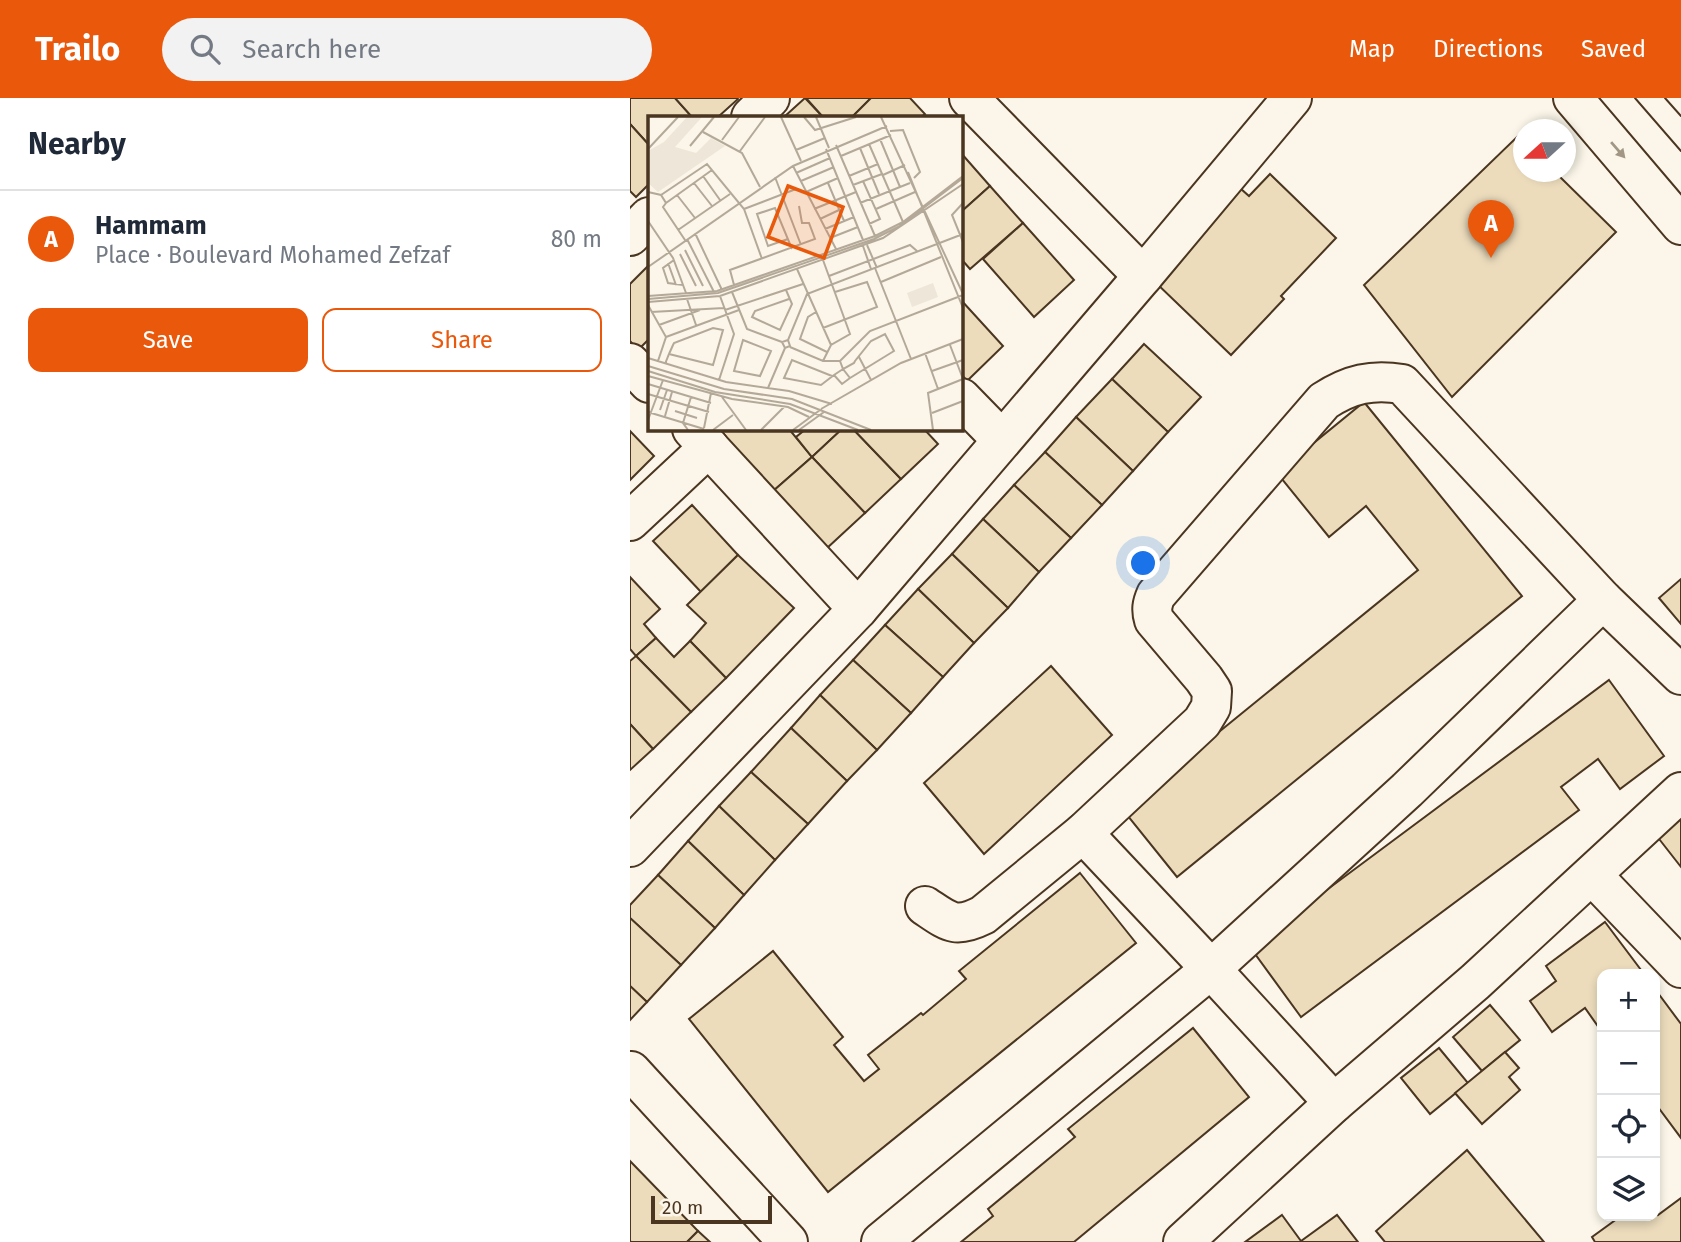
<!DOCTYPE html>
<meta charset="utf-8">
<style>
body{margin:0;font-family:"Fira Sans",sans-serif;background:#f2f2f3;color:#1f2937}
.controls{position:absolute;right:21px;bottom:21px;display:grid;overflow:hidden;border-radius:14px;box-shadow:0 4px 10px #0003}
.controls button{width:63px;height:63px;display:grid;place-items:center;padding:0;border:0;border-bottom:2px solid #e0e1e3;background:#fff;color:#1f2937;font:35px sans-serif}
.compass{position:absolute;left:883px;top:21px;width:63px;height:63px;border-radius:50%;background:#fff;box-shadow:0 4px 10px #0003;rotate:249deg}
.scale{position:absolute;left:21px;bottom:18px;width:121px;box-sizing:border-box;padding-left:7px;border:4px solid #4a3520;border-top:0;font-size:19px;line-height:24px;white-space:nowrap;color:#4a3520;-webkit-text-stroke:5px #fbf6e9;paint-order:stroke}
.you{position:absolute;left:514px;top:466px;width:24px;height:24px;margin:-18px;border:5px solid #fff;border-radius:50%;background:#1a73e8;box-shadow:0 0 0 10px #1a73e833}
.badge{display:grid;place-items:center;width:46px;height:46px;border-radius:50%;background:#ea580c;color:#fff;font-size:23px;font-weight:700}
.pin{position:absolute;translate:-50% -58px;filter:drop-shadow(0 2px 4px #0008)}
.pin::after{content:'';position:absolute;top:37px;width:24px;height:21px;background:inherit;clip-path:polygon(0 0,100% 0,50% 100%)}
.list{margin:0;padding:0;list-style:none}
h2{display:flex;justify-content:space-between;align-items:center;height:91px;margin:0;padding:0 28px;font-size:30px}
h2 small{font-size:23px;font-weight:400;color:#747a83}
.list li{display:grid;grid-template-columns:46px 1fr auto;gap:21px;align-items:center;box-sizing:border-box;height:98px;padding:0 28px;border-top:2px solid #e0e1e3}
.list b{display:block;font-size:26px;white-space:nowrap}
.list p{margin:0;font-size:23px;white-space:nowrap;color:#747a83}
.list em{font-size:23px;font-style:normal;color:#747a83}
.actions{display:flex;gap:14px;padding:21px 28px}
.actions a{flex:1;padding:16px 0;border:2px solid #ea580c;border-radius:14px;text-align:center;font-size:24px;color:#ea580c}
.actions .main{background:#ea580c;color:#fff}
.icon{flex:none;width:38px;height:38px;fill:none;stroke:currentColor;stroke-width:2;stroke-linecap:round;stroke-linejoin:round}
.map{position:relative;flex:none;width:1051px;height:1144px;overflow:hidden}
header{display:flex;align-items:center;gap:42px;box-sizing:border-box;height:98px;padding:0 35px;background:#ea580c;color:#fff}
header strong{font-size:33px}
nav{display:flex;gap:38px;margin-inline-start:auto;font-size:24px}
.search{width:490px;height:63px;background:#f2f2f3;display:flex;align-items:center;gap:18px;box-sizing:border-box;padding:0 24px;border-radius:38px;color:#747a83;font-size:26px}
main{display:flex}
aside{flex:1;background:#fff}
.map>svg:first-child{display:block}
.building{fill:#ecdcbc;stroke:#4a3520;stroke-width:2}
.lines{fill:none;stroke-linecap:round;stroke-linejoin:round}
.minor-casing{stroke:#4a3520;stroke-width:42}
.major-casing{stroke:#4a3520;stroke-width:42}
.minor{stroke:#fbf6e9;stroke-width:38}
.major{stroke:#fbf6e9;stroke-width:38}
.tram{stroke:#4a3520;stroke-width:2}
.oneway{fill:#a29684}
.inset-road{fill:none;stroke:#b4a999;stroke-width:2}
.view{fill:#e8590c;fill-opacity:0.15;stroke:#e8590c;stroke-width:3.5}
.inset-edge{fill:none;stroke:#4a3520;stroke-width:3.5}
</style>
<header>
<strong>Trailo</strong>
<div class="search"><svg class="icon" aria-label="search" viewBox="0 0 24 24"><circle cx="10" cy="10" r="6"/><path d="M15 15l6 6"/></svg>Search here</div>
<nav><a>Map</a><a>Directions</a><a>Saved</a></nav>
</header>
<main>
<aside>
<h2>Nearby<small></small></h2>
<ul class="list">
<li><span class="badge">A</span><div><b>Hammam</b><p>Place · Boulevard Mohamed Zefzaf</p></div><em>80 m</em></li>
</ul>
<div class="actions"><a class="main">Save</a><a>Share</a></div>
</aside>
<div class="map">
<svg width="1051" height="1144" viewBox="0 0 1051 1144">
<rect width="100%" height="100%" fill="#fbf6e9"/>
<g class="building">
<polygon points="0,0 45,0 62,19 19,19 19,47 0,26"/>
<polygon points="45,0 107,0 108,1 88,19 62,19"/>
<polygon points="175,0 193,19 154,19"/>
<polygon points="176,0 241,0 222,19 193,19"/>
<polygon points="241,0 280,0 295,16 291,19 222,19"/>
<polygon points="0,26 19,47 19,86 6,99 0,93"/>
<polygon points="888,38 894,43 894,74 925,74 986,134 822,299 734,187"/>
<polygon points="331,55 360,88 331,114"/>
<polygon points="640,76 706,140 651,198 654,201 601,257 524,183 611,91 619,98"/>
<polygon points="360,88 393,125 340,171 333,163 331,165 331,114"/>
<polygon points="393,125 444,182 404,219 353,161"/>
<polygon points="19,167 19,241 8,252 0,243 0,186"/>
<polygon points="331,202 373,248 337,283 331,276"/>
<polygon points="514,246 571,299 538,334 482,281"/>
<polygon points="482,281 538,334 503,373 446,319"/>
<polygon points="734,304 892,498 547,779 493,712 788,472 736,408 699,439 647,375"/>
<polygon points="446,319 503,373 472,407 415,354"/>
<polygon points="85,331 159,331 182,359 142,394"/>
<polygon points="176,331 212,331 182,359 166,339"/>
<polygon points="212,331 223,331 271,381 235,415 182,359"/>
<polygon points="223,331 294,331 308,346 271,381"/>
<polygon points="0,333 24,358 0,382"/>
<polygon points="415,354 472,407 441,440 384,387"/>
<polygon points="182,359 235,415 196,451 142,394"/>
<polygon points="384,387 441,440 409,474 353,421"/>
<polygon points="62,407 108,457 71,494 23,443"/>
<polygon points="353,421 409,474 378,510 322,456"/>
<polygon points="322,456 378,510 344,545 288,491"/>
<polygon points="108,457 164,510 96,580 60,543 76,525 57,507"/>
<polygon points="0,479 30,511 14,526 26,540 6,558 0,551"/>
<polygon points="1051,481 1051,526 1029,500"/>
<polygon points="288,491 344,545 313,579 255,527"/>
<polygon points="255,527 313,579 281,615 223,562"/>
<polygon points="26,540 44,559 60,543 96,580 61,614 6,558"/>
<polygon points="6,558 61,614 23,651 0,626 0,563"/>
<polygon points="223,562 281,615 247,652 190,597"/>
<polygon points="421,568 482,637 354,756 294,685"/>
<polygon points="979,582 1034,658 990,691 968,661 931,689 949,712 671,919 620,849"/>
<polygon points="190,597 247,652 217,683 161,630"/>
<polygon points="0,626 23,651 0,672"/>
<polygon points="161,630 217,683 178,726 121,674"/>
<polygon points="121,674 178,726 145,762 89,708"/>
<polygon points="89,708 145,762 114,797 58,743"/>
<polygon points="1051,718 1051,769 1026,737"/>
<polygon points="58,743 114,797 85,830 28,777"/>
<polygon points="450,775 506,845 198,1094 59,921 143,853 213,939 204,947 234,983 249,971 238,957 291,915 293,917 336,881 329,873"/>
<polygon points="28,777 85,830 51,867 0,820 0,807"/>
<polygon points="0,820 51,867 17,904 0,888"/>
<polygon points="975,824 1014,876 972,876 972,934 955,910 922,934 900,903 926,883 916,868"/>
<polygon points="0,888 17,904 0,922"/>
<polygon points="1025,891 1051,926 1051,1040 1025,1005"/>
<polygon points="860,907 890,942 852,973 823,939"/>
<polygon points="563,930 619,999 444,1144 331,1144 363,1118 358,1111 445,1039 438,1031"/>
<polygon points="809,950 838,985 800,1016 771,980"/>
<polygon points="875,954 889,970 879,979 890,992 852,1026 825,995"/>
<polygon points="837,1052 914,1144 755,1144 746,1133"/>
<polygon points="0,1063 68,1133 57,1144 1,1144 0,1143"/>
<polygon points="1051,1100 1051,1144 965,1144 962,1139 991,1118 1025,1118 1025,1112 1028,1117"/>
<polygon points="652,1117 671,1143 707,1117 728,1144 615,1144"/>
<polygon points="68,1133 80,1144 57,1144"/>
</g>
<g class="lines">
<defs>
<g id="minor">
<polyline points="339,0 513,178"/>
<polyline points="121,19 140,0"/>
<polyline points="0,138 19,119"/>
<polyline points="0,265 19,285"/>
<polyline points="331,300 372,342"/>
<polyline points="62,331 228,511"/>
<polyline points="0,423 79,349"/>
<polyline points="453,735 581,871 704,1005"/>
<polyline points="0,749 228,511 513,178 662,0"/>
<polyline points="962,777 1051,870"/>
<path d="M295,808c24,16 30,23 58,9l100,-82 119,-111 9,-15 1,-16 -8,-12 -50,-59c-3,-10 -2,-16 2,-25l168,-194c26,-17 48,-22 78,-17l201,216 78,75"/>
<polyline points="1,973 158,1144"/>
<polyline points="251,1144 581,871 777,692 973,502"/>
<polyline points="553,1144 704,1005 845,884 1051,694"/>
</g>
<polyline id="major" points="943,0 1051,127"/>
</defs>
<use href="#minor" class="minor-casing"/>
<use href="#major" class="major-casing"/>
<use href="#minor" class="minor"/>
<use href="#major" class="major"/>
<g class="tram">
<polyline points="1005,0 1051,53"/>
<polyline points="1035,0 1051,18"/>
</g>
</g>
<defs><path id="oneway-solid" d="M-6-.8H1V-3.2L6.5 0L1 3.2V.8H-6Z" transform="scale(1.75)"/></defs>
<use class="oneway" href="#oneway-solid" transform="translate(988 52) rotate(49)"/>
<g transform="translate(18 18)">
<rect width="315" height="315" fill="#fbf6e9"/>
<path d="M39,1h15l-27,30 21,6 15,-15 14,8 -67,46 -10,-9v-32l16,-9zM285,167l5,14 -26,10 -5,-14z" fill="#ede6d9"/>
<path class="inset-road" d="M133,1l20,44M156,1l11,13 41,-13M168,1l13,31M233,1l82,177M242,15l13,-1 17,42 -6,6M55,16l39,21 18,34M232,23l20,48M74,24l17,-23M221,28l34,78M188,29l39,91M42,30l24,-29M212,32l19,46M0,33l30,-32M178,33l37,91M148,34l29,-12M92,35l25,-34M193,40l50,-21M145,50l43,83M260,56l55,136M148,57l34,-15M235,59l22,-10M55,60l17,24M201,60l29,-12M127,61l26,68M153,65l33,-14M215,65l17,38 -11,5M46,67l18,23M180,67l16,38M205,69l29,-11M0,76l13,3 5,8 -3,4 22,33M158,76l32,-14M13,79l46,-31 37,45 18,50M29,79l18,23M18,87l46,-33M212,87l50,-20M315,87l-11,12 11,27M96,93l52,-20M166,93l42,-17M228,93l39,-17M172,103l19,-9M0,105l25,37 13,35M177,113l29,-12M30,114l52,-36M47,117l27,57M182,122l28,-11M39,123l27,53M140,123l-20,7 -11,-32 18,-6 17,41M219,129l10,23M215,130l8,23M37,134l18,36M32,138l16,32M26,144l-11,8 5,15 15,2M175,144l27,74 -19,11 -8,16M20,147l8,22M0,151l145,-101 94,-40M227,152l36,91M149,153l34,76M181,160l81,-31 7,6M233,166l60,-25M86,169l-4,-15 85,-31 -6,-16h-7l-3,-17M138,174l6,14 -12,26 -28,-13 3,-6 34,-12M84,176l15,37 35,13M0,180l69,-5 158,-55 28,-14 60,-46M0,183l70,-6 156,-54 26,-13 63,-48M39,183l9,26M0,186l72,-6 163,-58 80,-54M0,189l18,32 -8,24M77,194l78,-26M3,196l73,-4M168,196l-8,5 -8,22 27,13M11,209l41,-15M175,212l54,-21 -10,-25 -32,10M18,221l73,-27M95,224l28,11 -11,25 -26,-5zM140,224l-6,2 3,6 5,-2 -2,-6 19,-46 156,-60M302,229l13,34M142,231l33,14h17l30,-30 93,-36M277,237l13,36M211,241l12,23M0,242l78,24 63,9 43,13M17,248l4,-10 4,-9 1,-2 39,-15 10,2 -10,35 -44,-11M0,250l76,23 68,10 79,31M0,255l67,21 75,12 68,26M284,255l31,-11M186,259l8,9 8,-6M0,260l84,23 56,8 21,10M184,260l-40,-16 -8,18 37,7 13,-10 9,-6 11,-6 1,-2 16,-20 14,-7 9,17 -44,27 -7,-9 -3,-8M71,264l15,-46 -14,-38M0,268l63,19M120,272l17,-40M0,278l61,18M74,281l24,33M173,293l80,-46 62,-24M12,294l7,-20M27,295l22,7M0,296l56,17M284,297l31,-12M17,300l7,-24M0,304l15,-40M56,312l7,-35M40,314l-5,-7 8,-26M65,314l20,-15M113,314l24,-24M145,314l27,-20M151,314l25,-18M285,314l-5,-37 35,-14"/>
<path class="view" d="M140,70l55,21 -19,51 -56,-21z"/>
<rect width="315" height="315" class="inset-edge"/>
</g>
</svg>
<div class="controls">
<button>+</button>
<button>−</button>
<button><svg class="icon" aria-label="locate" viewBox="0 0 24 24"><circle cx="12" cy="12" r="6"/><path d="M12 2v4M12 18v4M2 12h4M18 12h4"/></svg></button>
<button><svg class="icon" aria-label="layers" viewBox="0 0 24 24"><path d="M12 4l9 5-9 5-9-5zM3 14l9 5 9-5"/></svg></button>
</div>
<svg class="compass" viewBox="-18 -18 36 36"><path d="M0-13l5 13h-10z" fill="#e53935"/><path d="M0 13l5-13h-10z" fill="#747a83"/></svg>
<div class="scale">20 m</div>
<div class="you"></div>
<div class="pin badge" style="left:861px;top:160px">A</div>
</div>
</main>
